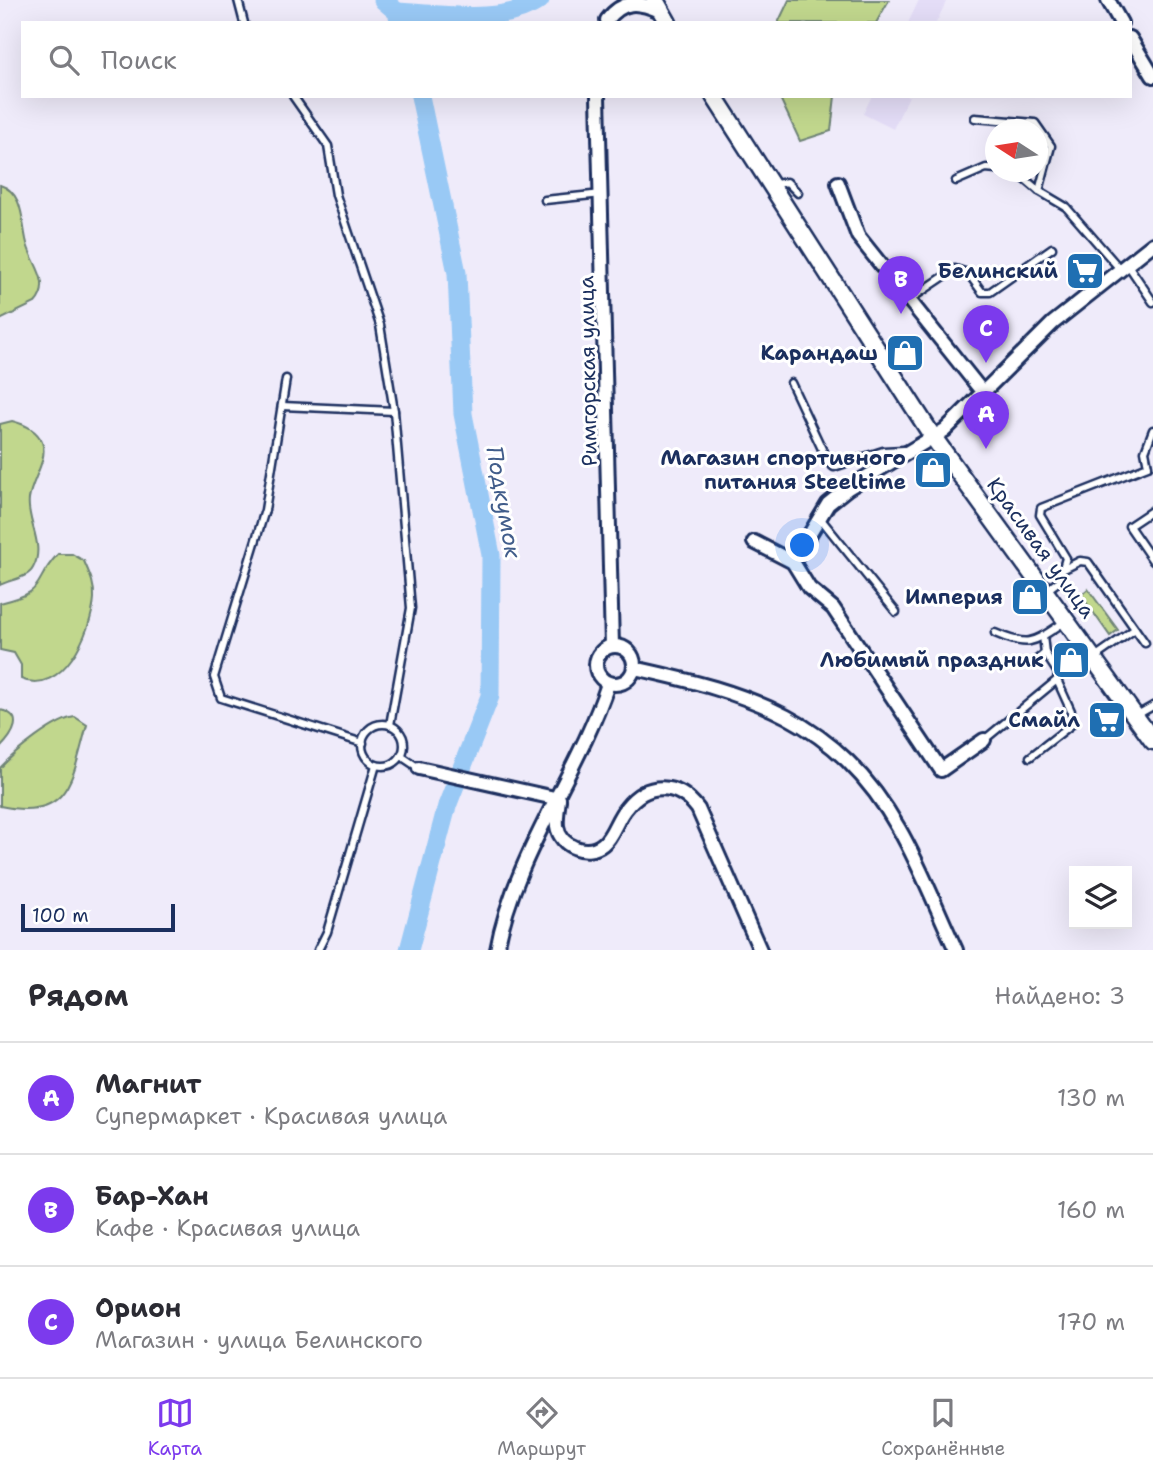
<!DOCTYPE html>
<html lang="ru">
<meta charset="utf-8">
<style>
body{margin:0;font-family:"Shantell Sans",sans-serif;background:#f7f7f7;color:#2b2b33}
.controls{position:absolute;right:21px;bottom:21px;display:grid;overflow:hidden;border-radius:0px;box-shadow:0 7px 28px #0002}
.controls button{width:63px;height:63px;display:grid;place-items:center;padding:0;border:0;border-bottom:2px solid #e1e1e2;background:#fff;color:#2b2b33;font:35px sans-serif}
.compass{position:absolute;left:985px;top:119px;width:63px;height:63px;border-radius:50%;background:#fff;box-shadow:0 7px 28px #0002;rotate:282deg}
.scale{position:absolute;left:21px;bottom:18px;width:154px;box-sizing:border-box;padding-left:7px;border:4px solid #1b2f5e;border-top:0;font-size:19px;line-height:24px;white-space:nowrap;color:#1b2f5e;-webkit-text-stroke:5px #fff;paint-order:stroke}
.you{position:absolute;left:803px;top:546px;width:24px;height:24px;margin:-18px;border:5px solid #fff;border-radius:50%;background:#1a73e8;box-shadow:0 0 0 10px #1a73e833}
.badge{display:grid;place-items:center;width:46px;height:46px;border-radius:50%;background:#7c3aed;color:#fff;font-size:23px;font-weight:700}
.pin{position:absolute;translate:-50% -58px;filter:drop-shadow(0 2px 4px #0008)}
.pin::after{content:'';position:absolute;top:37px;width:24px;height:21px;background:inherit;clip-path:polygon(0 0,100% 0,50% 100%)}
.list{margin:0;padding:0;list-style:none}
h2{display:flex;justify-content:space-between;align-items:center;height:91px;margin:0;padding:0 28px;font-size:30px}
h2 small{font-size:23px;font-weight:400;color:#7c7c81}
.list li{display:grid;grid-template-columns:46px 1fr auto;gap:21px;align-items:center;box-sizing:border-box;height:112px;padding:0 28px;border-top:2px solid #e1e1e2}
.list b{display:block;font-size:26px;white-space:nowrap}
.list p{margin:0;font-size:23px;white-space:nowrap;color:#7c7c81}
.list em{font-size:23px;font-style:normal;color:#7c7c81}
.icon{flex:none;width:38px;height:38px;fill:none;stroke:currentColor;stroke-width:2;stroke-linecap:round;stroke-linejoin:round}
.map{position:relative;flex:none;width:1153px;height:950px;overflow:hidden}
.search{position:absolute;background:#fff;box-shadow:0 7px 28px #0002;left:21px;right:21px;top:21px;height:77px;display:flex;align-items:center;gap:18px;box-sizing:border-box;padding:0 24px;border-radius:0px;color:#7c7c81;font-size:26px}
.sheet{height:427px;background:#fff}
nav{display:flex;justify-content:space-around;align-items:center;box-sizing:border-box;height:98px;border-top:2px solid #e1e1e2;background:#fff;font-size:19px;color:#7c7c81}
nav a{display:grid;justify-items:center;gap:4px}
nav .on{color:#7c3aed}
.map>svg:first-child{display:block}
.built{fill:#e4ddf7}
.green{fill:#c1d78d;stroke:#6e8376;stroke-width:2}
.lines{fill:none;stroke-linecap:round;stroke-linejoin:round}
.river{stroke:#99c9f5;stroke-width:19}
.lane-casing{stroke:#1b2f5e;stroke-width:11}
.street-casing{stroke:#1b2f5e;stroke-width:18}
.secondary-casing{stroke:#1b2f5e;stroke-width:21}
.lane{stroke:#fff;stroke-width:6}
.street{stroke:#fff;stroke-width:12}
.secondary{stroke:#fff;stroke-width:16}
.labels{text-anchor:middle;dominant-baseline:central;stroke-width:6;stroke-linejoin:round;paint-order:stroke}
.poi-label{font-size:21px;font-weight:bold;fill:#1b2f5e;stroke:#fff;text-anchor:end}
.street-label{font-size:21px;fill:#1b2f5e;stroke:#fff}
.water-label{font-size:23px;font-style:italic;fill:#415d8b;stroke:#fff}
</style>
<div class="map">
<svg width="1153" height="950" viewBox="0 0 1153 950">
<rect width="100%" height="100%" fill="#efebfa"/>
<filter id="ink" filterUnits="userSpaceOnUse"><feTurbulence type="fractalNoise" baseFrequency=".0143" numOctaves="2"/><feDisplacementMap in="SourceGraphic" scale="14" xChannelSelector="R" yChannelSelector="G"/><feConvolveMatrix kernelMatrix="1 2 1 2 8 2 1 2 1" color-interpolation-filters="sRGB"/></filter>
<g filter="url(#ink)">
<g class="built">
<polygon points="919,0 947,0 936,23 908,23"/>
<polygon points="872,96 909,96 893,129 863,114"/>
</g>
<g class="green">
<polygon points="789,0 889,0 876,23 778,23"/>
<polygon points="779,96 835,96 831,131 800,141"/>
<path d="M0,185c26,8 21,42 28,62 6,19 24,37 7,56l-35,17z"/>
<path d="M12,421c12,3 25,9 30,21 7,17 -11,39 -13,57 -3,22 17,46 4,69 -5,10 -24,12 -33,17v-161z"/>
<path d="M58,554h14l12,7c5,12 11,23 10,37 -2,34 -32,99 -73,81v-14l-7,-12 -14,-3v-47c49,-12 30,-19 58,-49z"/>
<polygon points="1088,589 1118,630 1110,636 1081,595"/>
<path d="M0,710c26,5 13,25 0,38z"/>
<path d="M75,717l12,8c-15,54 -17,96 -87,81v-38c15,-16 54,-48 75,-51z"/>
</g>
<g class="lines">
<g class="river">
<polyline points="383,0 397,12 400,23"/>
<path d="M397,12c45,2 105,14 143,-12"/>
<polyline points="409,950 447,806 490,696 491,555 463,414 457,273 420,96"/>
</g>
<defs>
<g id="lane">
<polyline points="238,0 244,23"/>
<polyline points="293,96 328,146 336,195 380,325 394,411 411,608 390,725"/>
<polyline points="975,118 1035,123 1051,146 1039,191"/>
<polyline points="1007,172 1019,174 1039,191 1066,207 1120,269"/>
<polyline points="956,181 986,168 996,169"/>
<polyline points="771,185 787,182 798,193"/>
<polyline points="545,200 602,194"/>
<polyline points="1128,265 1153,302"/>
<polyline points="909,300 955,269 968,273 982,292 990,292 1052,248"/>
<polyline points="286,379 265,510 214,677 221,698 363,743"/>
<polyline points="791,383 828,462 834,467 883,451 904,450"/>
<polyline points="282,406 394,411"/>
<polyline points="1153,510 1129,526 1153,561"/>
<polyline points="820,518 896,612"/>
<polyline points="1064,569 1080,561 1088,562 1145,643"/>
<polyline points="1047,590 1059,581 1066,558 1040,515 1041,508 1148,466 1145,451 1153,430"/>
<path d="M995,633c36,16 40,8 71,-12"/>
<polyline points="1095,657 1135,629"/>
<polyline points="1033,663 1045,653 1043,636"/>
<polyline points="1137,715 1153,706"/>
<circle cx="383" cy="745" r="21"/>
<polyline points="984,740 1057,680 1058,673 1045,653"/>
<polyline points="401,756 419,768"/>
<polyline points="1030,757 1071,725 1071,711 1057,680"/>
<polyline points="318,950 327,932 376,765"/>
</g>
<g id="street">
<polyline points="1108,0 1121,23"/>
<path d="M607,20c16,-20 30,-19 53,-9"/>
<polyline points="1130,38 1153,76"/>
<polyline points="598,96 612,646"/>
<polyline points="838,183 858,236 984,394"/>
<polyline points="754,542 793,562 809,588 833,608 941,770 984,740"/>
<polyline points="793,562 828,504 848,488 945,430 1053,323 1153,244"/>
<circle cx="615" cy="665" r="19"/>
<path d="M634,668c115,25 203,51 265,161 22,38 38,81 57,121"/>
<polyline points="419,768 559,799"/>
<path d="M559,799c-1,9 -3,19 -2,27 3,21 30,31 46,18 10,-8 14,-26 23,-36 21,-27 52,-26 72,1l62,141"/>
<path d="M497,950c17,-95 81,-176 111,-266"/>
</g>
<g id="secondary">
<polyline points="655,0 668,23"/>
<polyline points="714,96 933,437 1153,741"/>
</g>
</defs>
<use href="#lane" class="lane-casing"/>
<use href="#street" class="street-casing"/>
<use href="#secondary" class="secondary-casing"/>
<use href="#lane" class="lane"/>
<use href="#street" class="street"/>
<use href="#secondary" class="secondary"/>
</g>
</g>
<defs>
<symbol id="supermarket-square" viewBox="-11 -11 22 22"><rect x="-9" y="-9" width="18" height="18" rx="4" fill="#1f6fb2" stroke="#fff"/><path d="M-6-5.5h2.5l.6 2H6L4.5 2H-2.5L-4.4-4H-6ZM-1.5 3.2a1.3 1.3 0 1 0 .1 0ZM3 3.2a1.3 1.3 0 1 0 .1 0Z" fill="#fff"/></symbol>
<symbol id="shop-square" viewBox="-11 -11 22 22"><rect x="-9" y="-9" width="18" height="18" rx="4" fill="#1f6fb2" stroke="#fff"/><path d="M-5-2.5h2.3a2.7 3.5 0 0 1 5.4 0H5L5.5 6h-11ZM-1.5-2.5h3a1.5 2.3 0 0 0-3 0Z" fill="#fff"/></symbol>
</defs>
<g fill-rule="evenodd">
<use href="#supermarket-square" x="1063" y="249" width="44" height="44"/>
<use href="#shop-square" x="883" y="331" width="44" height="44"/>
<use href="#shop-square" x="911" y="448" width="44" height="44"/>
<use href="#shop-square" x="1008" y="575" width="44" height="44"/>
<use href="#shop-square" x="1049" y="638" width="44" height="44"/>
<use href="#supermarket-square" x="1085" y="698" width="44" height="44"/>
</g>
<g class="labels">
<g class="poi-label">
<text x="1058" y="271">Белинский</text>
<text x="878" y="353">Карандаш</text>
<text x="906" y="458">Магазин спортивного<tspan x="906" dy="24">питания Steeltime</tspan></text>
<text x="1003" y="597">Империя</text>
<text x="1044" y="660">Любимый праздник</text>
<text x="1080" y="720">Смайл</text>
</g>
<g class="street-label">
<text transform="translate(588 371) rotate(-91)">Римгорская улица</text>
<text transform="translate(1041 548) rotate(54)">Красивая улица</text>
</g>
<g class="water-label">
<text transform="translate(504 502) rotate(80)">Подкумок</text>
</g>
</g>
</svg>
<div class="controls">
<button><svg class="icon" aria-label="layers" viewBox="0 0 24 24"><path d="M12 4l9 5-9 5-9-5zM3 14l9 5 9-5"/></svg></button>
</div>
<svg class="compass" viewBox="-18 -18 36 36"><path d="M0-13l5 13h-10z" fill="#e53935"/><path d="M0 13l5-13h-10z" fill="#7c7c81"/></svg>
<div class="scale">100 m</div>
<div class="you"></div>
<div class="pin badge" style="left:986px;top:449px">A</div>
<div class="pin badge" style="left:901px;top:314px">B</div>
<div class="pin badge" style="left:986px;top:363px">C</div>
<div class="search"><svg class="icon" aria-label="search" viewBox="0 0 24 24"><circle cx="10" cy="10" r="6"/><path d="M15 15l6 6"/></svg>Поиск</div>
</div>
<section class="sheet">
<h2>Рядом<small>Найдено: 3</small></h2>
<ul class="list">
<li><span class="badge">A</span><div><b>Магнит</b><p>Супермаркет · Красивая улица</p></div><em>130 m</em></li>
<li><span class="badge">B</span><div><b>Бар-Хан</b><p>Кафе · Красивая улица</p></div><em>160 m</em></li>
<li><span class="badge">C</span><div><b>Орион</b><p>Магазин · улица Белинского</p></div><em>170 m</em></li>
</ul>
</section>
<nav>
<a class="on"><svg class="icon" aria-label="map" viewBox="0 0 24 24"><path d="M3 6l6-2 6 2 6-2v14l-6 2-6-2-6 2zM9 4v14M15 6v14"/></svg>Карта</a>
<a><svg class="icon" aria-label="directions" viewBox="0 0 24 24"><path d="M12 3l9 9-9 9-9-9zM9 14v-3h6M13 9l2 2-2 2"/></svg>Маршрут</a>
<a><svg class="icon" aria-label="saved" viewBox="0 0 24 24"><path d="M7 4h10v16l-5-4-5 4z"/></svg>Сохранённые</a>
</nav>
